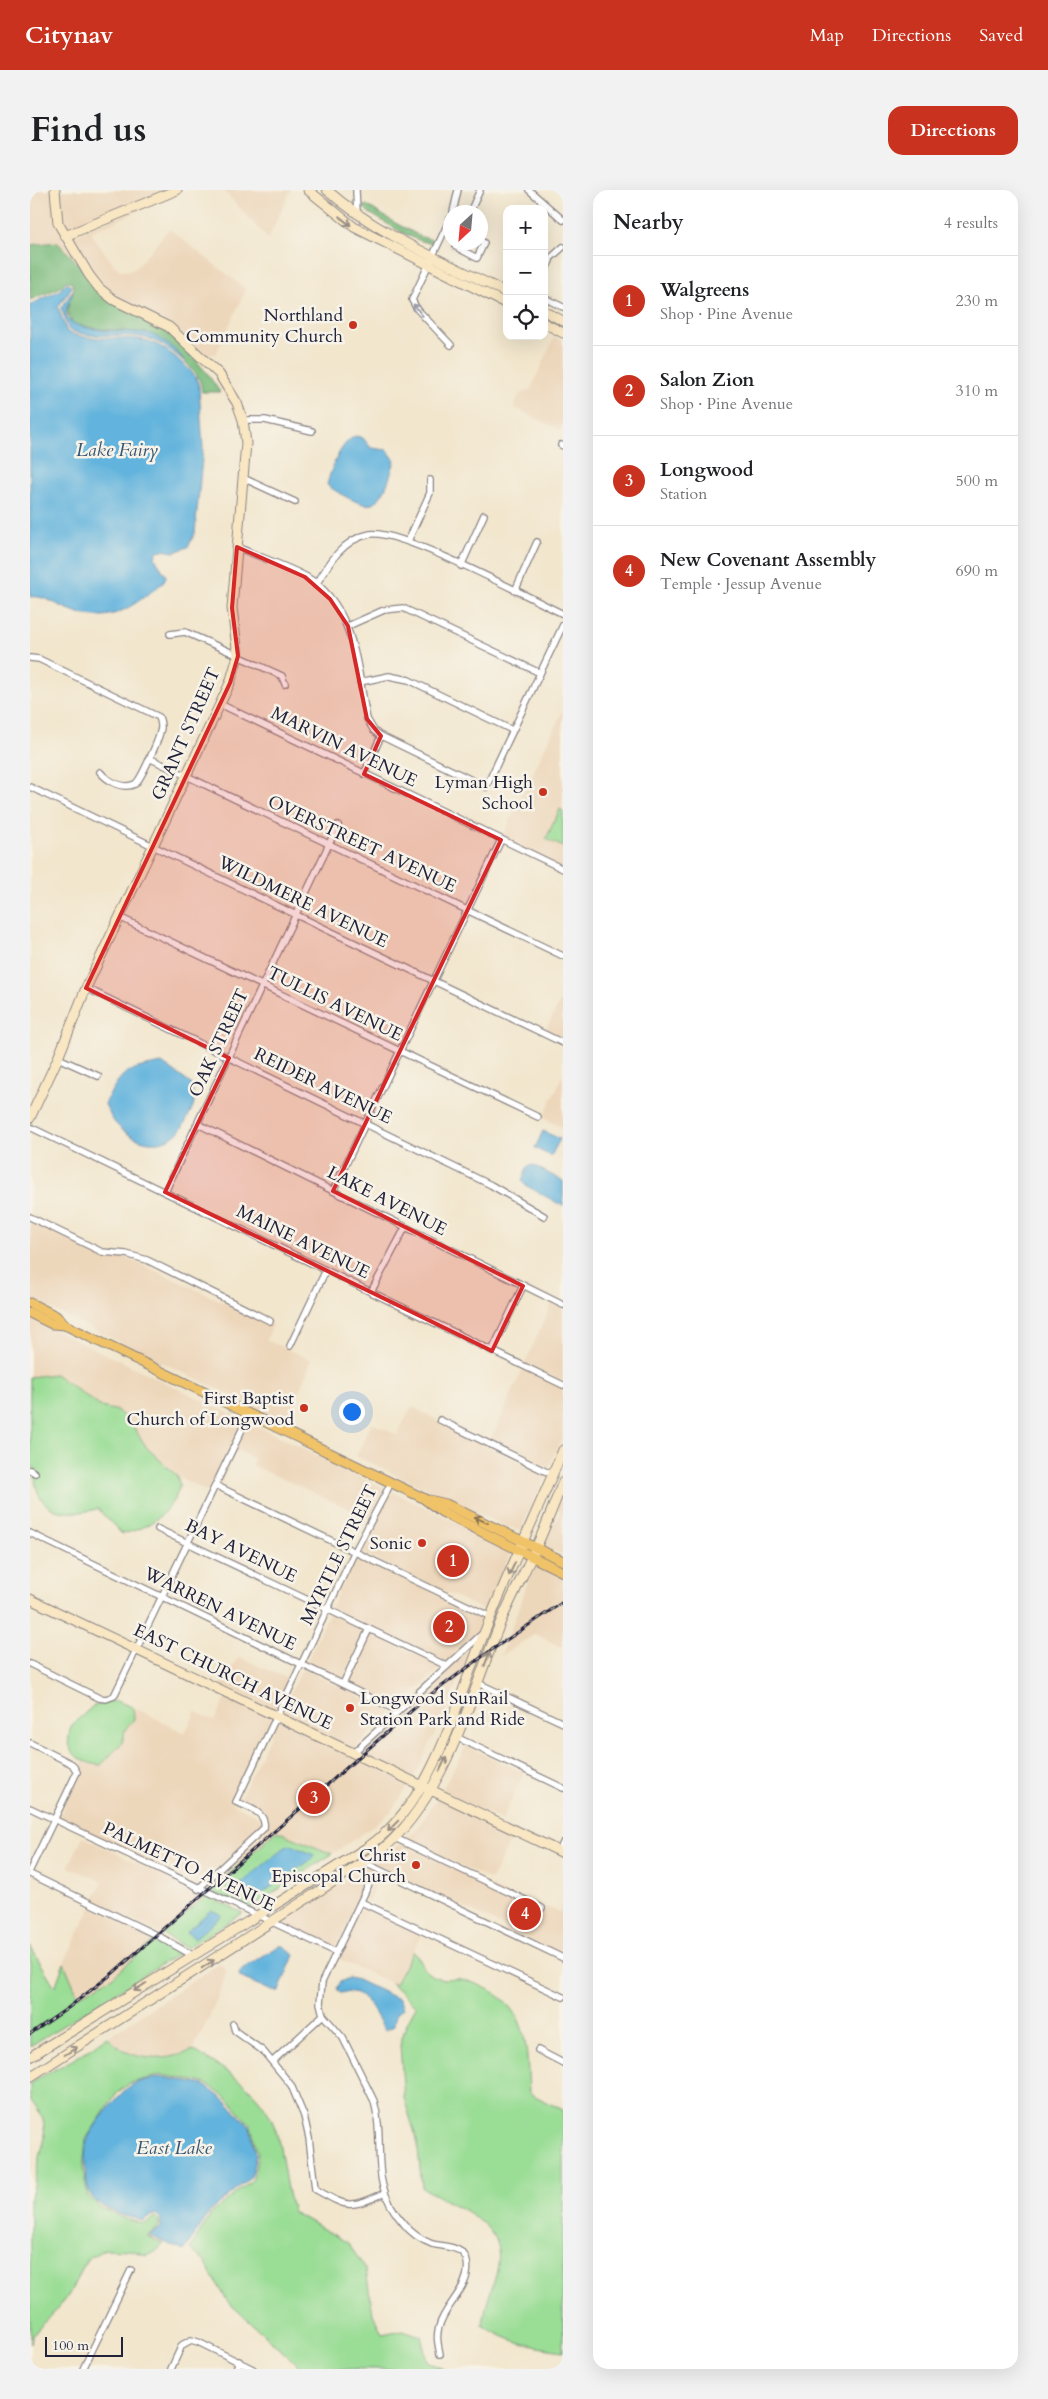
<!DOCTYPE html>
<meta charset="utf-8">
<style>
body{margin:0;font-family:Cardo,serif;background:#f2f2f2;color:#202124}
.controls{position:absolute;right:15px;top:15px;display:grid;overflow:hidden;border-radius:10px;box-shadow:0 5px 20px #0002}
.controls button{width:45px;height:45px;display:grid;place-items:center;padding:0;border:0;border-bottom:1px solid #e0e0e0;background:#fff;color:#202124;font:25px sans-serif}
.compass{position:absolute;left:413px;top:15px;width:45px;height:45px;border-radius:50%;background:#fff;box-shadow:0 5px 20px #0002;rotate:206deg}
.scale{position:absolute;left:15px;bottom:12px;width:78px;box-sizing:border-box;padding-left:5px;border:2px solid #22223b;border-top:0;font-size:14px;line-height:18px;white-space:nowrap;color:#22223b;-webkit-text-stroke:4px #f7f3e8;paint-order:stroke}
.you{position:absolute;left:321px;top:1221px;width:18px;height:18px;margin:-12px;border:4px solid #fff;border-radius:50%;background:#1a73e8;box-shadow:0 0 0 8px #1a73e833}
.badge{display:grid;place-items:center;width:32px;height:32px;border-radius:50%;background:#c8321e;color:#fff;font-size:16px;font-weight:700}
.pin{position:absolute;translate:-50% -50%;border:2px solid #fff;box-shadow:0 1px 5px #0006}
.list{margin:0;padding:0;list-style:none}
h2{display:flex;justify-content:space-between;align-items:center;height:65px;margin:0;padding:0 20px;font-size:21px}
h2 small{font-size:16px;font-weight:400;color:#757577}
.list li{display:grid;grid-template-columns:32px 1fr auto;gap:15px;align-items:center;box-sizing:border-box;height:90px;padding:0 20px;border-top:1px solid #e0e0e0}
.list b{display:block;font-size:19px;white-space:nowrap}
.list p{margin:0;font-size:16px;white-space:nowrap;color:#757577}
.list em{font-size:16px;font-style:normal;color:#757577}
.icon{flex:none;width:28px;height:28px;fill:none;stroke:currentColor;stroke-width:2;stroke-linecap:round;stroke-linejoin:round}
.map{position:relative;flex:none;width:533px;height:2179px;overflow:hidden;border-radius:15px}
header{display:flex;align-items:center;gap:30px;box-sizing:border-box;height:70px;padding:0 25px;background:#c8321e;color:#fff}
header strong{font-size:24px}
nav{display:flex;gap:28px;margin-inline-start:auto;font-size:18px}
.intro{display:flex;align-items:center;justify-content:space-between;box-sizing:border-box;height:120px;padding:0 30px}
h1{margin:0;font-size:35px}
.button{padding:12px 22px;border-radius:15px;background:#c8321e;color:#fff;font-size:18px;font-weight:700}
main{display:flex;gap:30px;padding:0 30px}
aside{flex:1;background:#fff;border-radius:15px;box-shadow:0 5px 20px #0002}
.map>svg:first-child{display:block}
.built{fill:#edd7bb}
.green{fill:#9add95;stroke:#5e8068}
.forest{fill:#7bbc7e;stroke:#4e6f5c}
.water{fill:#62b3dd;stroke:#426a8c}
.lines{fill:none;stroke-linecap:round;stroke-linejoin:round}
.street-casing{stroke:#8a8484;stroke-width:8}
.secondary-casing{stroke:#8a8484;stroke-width:11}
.primary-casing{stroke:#8a8484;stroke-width:11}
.street{stroke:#fff;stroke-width:5.5}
.secondary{stroke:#f9e7c3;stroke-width:9}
.primary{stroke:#f1c369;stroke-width:9}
.rail-casing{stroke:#22223b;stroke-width:3}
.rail{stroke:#f7f3e8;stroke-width:1;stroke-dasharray:4;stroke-linecap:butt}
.oneway{stroke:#988e86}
.oneway2{stroke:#9c9ca7}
.oneway3{stroke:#8a7252}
.marked{fill:#d62828;fill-opacity:0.2;stroke:#d62828;stroke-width:4;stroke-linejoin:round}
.poi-dot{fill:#c8321e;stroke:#f7f3e8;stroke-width:2}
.labels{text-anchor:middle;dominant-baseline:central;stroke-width:5;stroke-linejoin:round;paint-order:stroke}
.poi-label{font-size:18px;fill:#22223b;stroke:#f7f3e8;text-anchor:end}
.street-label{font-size:18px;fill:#22223b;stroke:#f7f3e8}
.water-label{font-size:19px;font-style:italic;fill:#385574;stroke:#f7f3e8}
</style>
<header>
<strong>Citynav</strong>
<nav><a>Map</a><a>Directions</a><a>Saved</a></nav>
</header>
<div class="intro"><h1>Find us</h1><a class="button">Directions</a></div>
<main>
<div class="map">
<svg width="533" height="2179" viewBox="0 0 533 2179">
<rect width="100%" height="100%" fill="#f7f3e8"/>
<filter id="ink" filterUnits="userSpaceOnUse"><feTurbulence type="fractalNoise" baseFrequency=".02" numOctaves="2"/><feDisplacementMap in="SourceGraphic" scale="10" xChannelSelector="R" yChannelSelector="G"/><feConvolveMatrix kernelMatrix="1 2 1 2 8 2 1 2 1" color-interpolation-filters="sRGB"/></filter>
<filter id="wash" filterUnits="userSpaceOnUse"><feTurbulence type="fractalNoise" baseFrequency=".0096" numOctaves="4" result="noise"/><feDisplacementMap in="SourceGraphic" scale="20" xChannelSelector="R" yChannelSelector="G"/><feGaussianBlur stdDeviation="1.12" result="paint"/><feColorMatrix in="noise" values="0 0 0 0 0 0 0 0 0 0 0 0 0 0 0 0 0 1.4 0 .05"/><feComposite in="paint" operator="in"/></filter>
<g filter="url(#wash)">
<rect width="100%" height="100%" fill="#f2e6cd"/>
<g class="built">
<polygon points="0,0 22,0 34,50 47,72 0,55"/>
<polygon points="28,0 140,0 36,42 31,32"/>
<polygon points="154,0 109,21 62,41 63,47 84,75 90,80 97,81 106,78 139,39 216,99 186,164 173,165 141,135 86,107 71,96 39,47"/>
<polygon points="193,0 261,0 238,49"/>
<polygon points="525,146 533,150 533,234 530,240 483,217 489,205 501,199"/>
<polygon points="533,520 533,679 471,650"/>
<polygon points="533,806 533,850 515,841"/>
<polygon points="533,885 533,938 513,928"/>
<polygon points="0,1030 71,1064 95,1067 243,1135 236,1150 282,1170 256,1232 0,1109"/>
<polygon points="522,1113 533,1119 533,1192 495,1173"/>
<polygon points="0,1128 214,1230 178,1302 148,1287 117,1258 103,1236 88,1221 71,1217 25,1184 0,1187"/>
<polygon points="493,1179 533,1198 533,1246 518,1279 460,1251"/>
<polygon points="382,1216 407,1230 407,1231 516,1285 491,1339 488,1340 470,1334 326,1266 342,1233 367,1245"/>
<polygon points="219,1232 353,1298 339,1328 222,1275 224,1269 208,1261 205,1262 191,1294 188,1293"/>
<polygon points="358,1300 422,1330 481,1362 456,1421 328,1361"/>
<polygon points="533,1300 533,1365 514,1356 513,1348 517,1339 522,1336 531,1323 528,1319 524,1321"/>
<polygon points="326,1366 454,1427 446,1445 417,1473 301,1418"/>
<polygon points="508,1374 533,1387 533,1458 505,1444 471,1466 500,1386"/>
<polygon points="299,1423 336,1441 312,1491 276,1473"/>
<polygon points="340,1443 412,1477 368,1517 317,1493"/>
<polygon points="442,1457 415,1522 383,1589 328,1562"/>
<polygon points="209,1467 261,1490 246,1522 191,1496"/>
<polygon points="273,1479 363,1522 323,1559 250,1524"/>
<polygon points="197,1506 243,1528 202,1613 226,1625 232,1631 232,1637 168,1695 28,1628 49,1586 53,1571 56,1574 71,1575 92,1553 95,1540 104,1529 103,1517 155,1543 165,1522 184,1531"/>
<polygon points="248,1530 380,1594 360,1622 335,1642 302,1664 247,1641 180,1701 173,1698 233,1645 237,1638 238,1632 233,1623 209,1610"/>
<polygon points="436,1556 494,1583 472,1630 411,1602"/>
<polygon points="408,1607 470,1636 469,1638 483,1645 461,1690 376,1650 390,1635"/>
<polygon points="53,1647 167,1703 176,1706 132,1744 63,1711 73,1691 38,1677"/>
<polygon points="372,1654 513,1722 516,1717 530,1722 533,1716 533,1765 341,1673"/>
<polygon points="336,1677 533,1771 533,1772 348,1683 339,1712 335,1710 345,1689 341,1687 305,1759 250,1733"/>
<polygon points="332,1716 392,1744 365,1795 306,1768"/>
<polygon points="61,1717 127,1748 81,1788 48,1807 34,1773"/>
<polygon points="190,1773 197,1782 185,1814 163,1860 148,1867 113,1869 85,1856 78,1847"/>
</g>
<g class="green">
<polygon points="530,619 533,621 533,657 516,649"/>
<path d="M25,1184l46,33 17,4 15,15 14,22 30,28 3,10c-9,27 -31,42 -58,48l-24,-25c-32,7 -61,6 -63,-33l3,-5 -8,-6v-88z"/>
<path d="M86,1511l17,6 1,12 -9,11 -3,13 -21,22c-14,-1 -30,-7 -32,-23 -1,-5 1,-12 2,-16l22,-20z"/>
<polygon points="247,1641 302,1664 219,1719 180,1701"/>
<polygon points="176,1706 213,1723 156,1758 132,1744"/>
<polygon points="127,1748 151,1762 0,1856 0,1756 25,1797 34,1773 48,1806 81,1788"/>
<path d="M383,1761c7,6 9,16 15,22 12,10 25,3 37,7 64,20 61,56 64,113l34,17v241c-28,-4 -57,-9 -80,-26 2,-21 9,-35 14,-55 11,-51 -42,-61 -75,-83l-5,-47 -13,-42 -4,-53 6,-20 10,-19 -25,-23 4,1z"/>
<path d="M78,1847c20,25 57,26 85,13 36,22 76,44 85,89 6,25 7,49 15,73l55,31 18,27 7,44 9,20 21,-4 18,6 6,25 16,8h-141l-74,-67 -24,-41 -14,-12 21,-35 42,-35 5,-24 -7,-29 -22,-26 -24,-17 -44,-8 -31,8 -14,11 -30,45 -3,30 5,27 13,12 28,12 15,4 11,-7 4,3v7l-12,9 17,8 -9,8 -9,3 -16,-5 -25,-1 -18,10 -19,37 -37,41 -1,7v-146l15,-61 -2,-19 -13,-19v-16l44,-24z"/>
</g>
<g class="forest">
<path d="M336,15l31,19 25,13 12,3 -1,3c-19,0 -47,-21 -64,-30l-6,-6z"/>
<path d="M27,52l20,20 27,36 51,24 26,21 26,30 13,19h-18c-1,-15 -7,-19 -16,-29 -38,-45 -64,-25 -112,-39 -12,-11 -4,-22 0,-36l-3,-6 -5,-1 -7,7 -29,12v-55z"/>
</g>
<g class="water">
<path d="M36,93l6,4 -14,20 9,25c27,12 58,1 84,10 12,5 22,12 31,21 9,8 15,13 17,24l4,61 -8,85 -7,14 -14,5 -11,-2 -6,1 -2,7 11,18 -2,6c-37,28 -55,46 -101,25 -11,-5 -21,-12 -33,-10v-292l30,-15z"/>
<path d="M43,100c-1,8 -6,14 -7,22 -3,22 66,18 81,21 14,3 31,18 39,30 -11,-10 -22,-19 -36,-24 -26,-8 -56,2 -81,-9l-8,-22z"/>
<path d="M326,246l7,2 8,10 16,2 8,10c-4,13 -9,35 -21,43 -9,7 -39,-12 -47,-18 4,-16 13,-43 29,-49z"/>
<path d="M132,873l29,21c1,6 3,13 3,19 -1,5 -4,10 -6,14 -14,34 -49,31 -72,7 -5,-5 -8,-14 -11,-20 17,-35 21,-34 57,-41z"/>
<polygon points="513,941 530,949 521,966 505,958"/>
<polygon points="503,975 533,991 533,1016 495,995 492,990 498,976"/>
<polygon points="261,1655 284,1665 282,1669 225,1708 206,1698 254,1658"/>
<polygon points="181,1720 192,1725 165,1748 156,1742"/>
<polygon points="249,1756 254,1756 264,1765 249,1801 242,1801 210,1787 209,1783 212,1779"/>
<path d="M319,1788l9,2 42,20 3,9 -7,5 -2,12 -9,4c-12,-18 -19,-42 -45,-37l-3,-5 3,-6z"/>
<path d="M132,1887l42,8 23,17 23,25 6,28 -5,22 -41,35 -26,39 -35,-16 12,-7v-9l-5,-5 -10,4 -2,3c-16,-4 -45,-11 -54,-27 -6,-12 -6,-40 -3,-53 4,-13 31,-46 42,-54 7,-6 23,-8 33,-10z"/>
</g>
</g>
<g filter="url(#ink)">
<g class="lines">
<defs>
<g id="street">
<polyline points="326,0 327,24"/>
<polyline points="499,0 533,30"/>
<polyline points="423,22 428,0"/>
<polyline points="440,22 450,0"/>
<polyline points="420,29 382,110 387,119 421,155"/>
<polyline points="429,52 426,57 447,68 454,53 450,50"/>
<polyline points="514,74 533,57"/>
<polyline points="514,83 520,71"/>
<polyline points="514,108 533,117"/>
<polyline points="213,230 235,230 282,241"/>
<polyline points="531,255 533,256"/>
<polyline points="213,288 265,312"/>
<polyline points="378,351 400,303 400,290"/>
<path d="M207,357c23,10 47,18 68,29 50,28 52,93 62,143l7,12 7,5 105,51 77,-162"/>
<polyline points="431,376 454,325"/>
<path d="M286,395c13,-22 27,-46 54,-51 31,-5 158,63 193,80"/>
<polyline points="485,401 507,352"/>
<polyline points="318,436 354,420 373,418 510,483"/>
<polyline points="140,444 155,442 207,465"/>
<polyline points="208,466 252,486 255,494"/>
<path d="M0,468l9,1 120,58c2,5 3,10 1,15 -2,9 -19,48 -25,52 -13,6 -27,-3 -35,-12"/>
<polyline points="330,492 359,486 379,490 482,540"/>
<polyline points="190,514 533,679"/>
<polyline points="119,568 533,766"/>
<polyline points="334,584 351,546"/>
<polyline points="0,597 533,853"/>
<polyline points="89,727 508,927"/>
<polyline points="56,798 461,995 514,1026"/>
<polyline points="28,868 68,886"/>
<polyline points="168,934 533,1115"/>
<polyline points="0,937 533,1195"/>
<polyline points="303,1001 471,650"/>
<polyline points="135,1002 308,635"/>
<polyline points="0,1027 72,1062 96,1064 117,1070 240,1131"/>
<polyline points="341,1102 375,1038"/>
<polyline points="260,1156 296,1080"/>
<polyline points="462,1161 493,1096"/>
<polyline points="410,1230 523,1285"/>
<polyline points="0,1280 5,1283"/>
<polyline points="185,1295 461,1427"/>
<polyline points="128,1339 417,1476"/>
<polyline points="0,1343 368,1521"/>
<polyline points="0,1474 69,1508 76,1509 84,1506 219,1225"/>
<polyline points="448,1493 533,1533"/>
<polyline points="313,1494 339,1439"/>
<polyline points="426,1547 533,1598"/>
<polyline points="0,1553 42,1574 47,1582 0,1680"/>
<polyline points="323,1563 453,1443"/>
<polyline points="0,1618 306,1762"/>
<polyline points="365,1648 512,1718"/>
<polyline points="529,1661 533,1653"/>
<polyline points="333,1672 533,1768"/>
<polyline points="0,1684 130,1747 162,1765"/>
<path d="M341,1690l-49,102 -2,21 3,12 20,23 31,63c13,47 -8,80 30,123 7,9 18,16 28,20 12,3 33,2 35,18 5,25 -23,43 -28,65 -3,9 -1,17 1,27"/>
<path d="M168,1699l66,-61c3,-16 -17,-21 -28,-26l118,-249 37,-70"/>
<polyline points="331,1712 533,1807"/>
<path d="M203,1834l2,7 28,20 28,34 13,31 5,22 6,51c34,19 33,20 70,4"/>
<polyline points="508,1860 533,1873"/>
<polyline points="243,1871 293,1825"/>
<polyline points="53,2179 101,2080"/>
<polyline points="141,2179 152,2155 161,2150 168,2152 223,2179"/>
<polyline points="206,2179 209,2171"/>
</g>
<g id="secondary">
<polyline points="278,0 324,37 477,114"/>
<path d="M297,0c52,46 119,72 180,103"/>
<polyline points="35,46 147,0"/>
<polyline points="514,121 533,131"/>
<polyline points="514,133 533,143"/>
<polyline points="0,928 28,868 56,798 200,493 208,466 202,418 216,253 213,230 207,213 189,184 139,137 84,110 69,98 59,85 28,33 25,0"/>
<polyline points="0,1409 533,1663"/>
<path d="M0,1867l338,-210c68,-48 87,-143 117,-216 24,-61 53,-121 78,-181"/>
<path d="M0,1887l348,-224c67,-53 92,-156 123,-232 10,-22 21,-44 31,-65 12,-24 21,-50 31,-74"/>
</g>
<g id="primary">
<polyline points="0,1113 26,1126 35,1135 393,1308 412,1322 533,1382"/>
<polyline points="0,1123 22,1134 35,1135"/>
<polyline points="399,1310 416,1314 533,1371"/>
</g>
</defs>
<use href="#street" class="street-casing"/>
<use href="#secondary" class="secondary-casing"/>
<use href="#primary" class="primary-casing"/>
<use href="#street" class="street"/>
<use href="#secondary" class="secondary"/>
<use href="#primary" class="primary"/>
<defs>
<polyline id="rail" points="0,1844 38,1818 83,1783 396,1508 460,1461 533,1412"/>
</defs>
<use href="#rail" class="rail-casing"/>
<use href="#rail" class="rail"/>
</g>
<defs><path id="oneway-shaft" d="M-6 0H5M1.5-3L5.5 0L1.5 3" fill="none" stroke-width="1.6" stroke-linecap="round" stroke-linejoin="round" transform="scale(1.25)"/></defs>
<g class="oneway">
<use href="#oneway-shaft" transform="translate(315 31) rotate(38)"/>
<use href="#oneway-shaft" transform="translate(482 1379) rotate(115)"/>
<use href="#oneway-shaft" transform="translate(457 1469) rotate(-70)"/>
<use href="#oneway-shaft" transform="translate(413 1574) rotate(-64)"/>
<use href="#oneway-shaft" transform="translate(363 1636) rotate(134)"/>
<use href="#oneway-shaft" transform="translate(178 1774) rotate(-33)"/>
<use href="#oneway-shaft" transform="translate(110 1797) rotate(148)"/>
<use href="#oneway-shaft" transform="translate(41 1861) rotate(-32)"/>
</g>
<use class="oneway2" href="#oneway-shaft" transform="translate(388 120) rotate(-128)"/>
<use class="oneway3" href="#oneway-shaft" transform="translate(451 1330) rotate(-155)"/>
</g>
<path class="marked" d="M207,357l68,30 25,22 18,27 19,93 14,17 -17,38 137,66 -168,351 190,95 -31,65 -327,-159 64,-134 -143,-70 144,-305 8,-27 -6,-48z"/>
<g class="poi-dot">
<circle cx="323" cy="135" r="5"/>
<circle cx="513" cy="602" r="5"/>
<circle cx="274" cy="1218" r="5"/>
<circle cx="392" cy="1353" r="5"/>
<circle cx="320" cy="1518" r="5"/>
<circle cx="386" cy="1675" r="5"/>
</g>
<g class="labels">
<g class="poi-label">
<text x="313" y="125">Northland<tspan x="313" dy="21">Community Church</tspan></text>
<text x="503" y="592">Lyman High<tspan x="503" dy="21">School</tspan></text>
<text x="264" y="1208">First Baptist<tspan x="264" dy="21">Church of Longwood</tspan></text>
<text x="382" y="1353">Sonic</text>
<text x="330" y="1508" text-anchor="start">Longwood SunRail<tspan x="330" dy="21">Station Park and Ride</tspan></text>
<text x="376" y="1665">Christ<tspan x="376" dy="21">Episcopal Church</tspan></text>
</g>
<g class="street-label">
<text transform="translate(156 544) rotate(-66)">GRANT STREET</text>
<text transform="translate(314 557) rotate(26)">MARVIN AVENUE</text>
<text transform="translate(332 654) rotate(25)">OVERSTREET AVENUE</text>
<text transform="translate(273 712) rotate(26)">WILDMERE AVENUE</text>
<text transform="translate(305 814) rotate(26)">TULLIS AVENUE</text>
<text transform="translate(189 853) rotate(-65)">OAK STREET</text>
<text transform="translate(293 896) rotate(26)">REIDER AVENUE</text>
<text transform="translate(357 1011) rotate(27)">LAKE AVENUE</text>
<text transform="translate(273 1052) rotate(26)">MAINE AVENUE</text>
<text transform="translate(211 1361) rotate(26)">BAY AVENUE</text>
<text transform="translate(309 1365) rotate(-64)">MYRTLE STREET</text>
<text transform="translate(190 1419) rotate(26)">WARREN AVENUE</text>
<text transform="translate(203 1487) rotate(26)">EAST CHURCH AVENUE</text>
<text transform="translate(159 1677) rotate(25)">PALMETTO AVENUE</text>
</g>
<g class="water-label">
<text x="87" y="260">Lake Fairy</text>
<text x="144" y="1958">East Lake</text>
</g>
</g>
</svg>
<div class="controls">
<button>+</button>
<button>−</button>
<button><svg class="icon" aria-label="locate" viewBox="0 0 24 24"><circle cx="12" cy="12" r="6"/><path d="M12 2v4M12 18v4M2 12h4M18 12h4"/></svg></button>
</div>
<svg class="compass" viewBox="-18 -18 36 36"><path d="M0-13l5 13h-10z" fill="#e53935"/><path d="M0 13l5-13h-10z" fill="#757577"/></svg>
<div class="scale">100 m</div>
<div class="you"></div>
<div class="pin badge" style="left:423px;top:1371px">1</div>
<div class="pin badge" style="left:419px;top:1437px">2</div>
<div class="pin badge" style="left:284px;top:1608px">3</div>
<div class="pin badge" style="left:495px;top:1724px">4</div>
</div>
<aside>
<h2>Nearby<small>4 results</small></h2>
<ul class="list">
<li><span class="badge">1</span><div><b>Walgreens</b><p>Shop · Pine Avenue</p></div><em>230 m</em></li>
<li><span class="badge">2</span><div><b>Salon Zion</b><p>Shop · Pine Avenue</p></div><em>310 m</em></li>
<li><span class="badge">3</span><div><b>Longwood</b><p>Station</p></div><em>500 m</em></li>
<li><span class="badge">4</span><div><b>New Covenant Assembly</b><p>Temple · Jessup Avenue</p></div><em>690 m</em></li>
</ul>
</aside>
</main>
